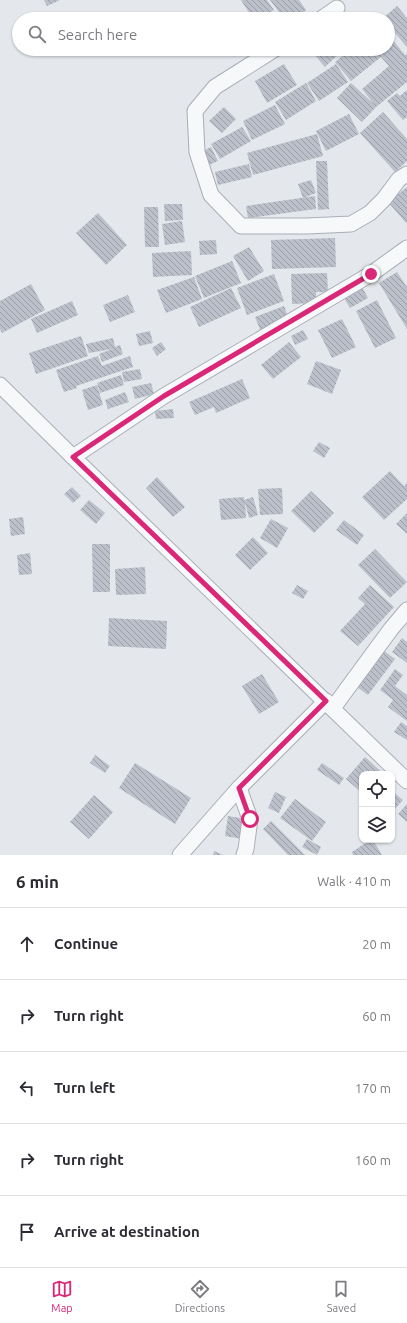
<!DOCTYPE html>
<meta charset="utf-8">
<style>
body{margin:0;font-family:Ubuntu,sans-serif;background:#f2f2f3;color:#2b2b33}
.controls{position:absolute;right:12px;bottom:12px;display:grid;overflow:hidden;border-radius:8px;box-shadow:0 1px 3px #0004}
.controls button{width:36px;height:36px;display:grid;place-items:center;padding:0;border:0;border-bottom:1px solid #e1e1e2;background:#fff;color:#2b2b33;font:20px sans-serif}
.stop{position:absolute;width:12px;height:12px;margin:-9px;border:3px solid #db2777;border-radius:50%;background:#fff}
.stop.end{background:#db2777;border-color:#fff;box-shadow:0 1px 4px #0008}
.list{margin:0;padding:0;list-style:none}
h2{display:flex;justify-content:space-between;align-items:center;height:52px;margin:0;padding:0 16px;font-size:17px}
h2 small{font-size:13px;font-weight:400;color:#7c7c81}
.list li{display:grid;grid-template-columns:26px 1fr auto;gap:12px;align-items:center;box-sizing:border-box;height:72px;padding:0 16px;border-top:1px solid #e1e1e2}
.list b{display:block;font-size:15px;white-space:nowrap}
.list em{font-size:13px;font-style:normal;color:#7c7c81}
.icon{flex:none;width:22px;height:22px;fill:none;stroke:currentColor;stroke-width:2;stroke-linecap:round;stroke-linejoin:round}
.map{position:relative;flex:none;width:407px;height:855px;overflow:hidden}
.search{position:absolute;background:#fff;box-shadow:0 1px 3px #0004;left:12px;right:12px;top:12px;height:44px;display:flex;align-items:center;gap:10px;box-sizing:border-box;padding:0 14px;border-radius:22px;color:#7c7c81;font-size:15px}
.sheet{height:412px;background:#fff}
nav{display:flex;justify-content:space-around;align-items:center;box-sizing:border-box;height:56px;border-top:1px solid #e1e1e2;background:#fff;font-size:11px;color:#7c7c81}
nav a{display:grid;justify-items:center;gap:2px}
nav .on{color:#db2777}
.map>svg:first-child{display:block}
.building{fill:url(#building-back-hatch)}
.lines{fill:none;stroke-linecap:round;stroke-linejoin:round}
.minor-casing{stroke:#a9aeb7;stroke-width:17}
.minor{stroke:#f7f8fa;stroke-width:15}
.route{stroke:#db2777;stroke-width:5}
</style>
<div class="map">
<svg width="407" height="855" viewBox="0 0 407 855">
<defs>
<pattern id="building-back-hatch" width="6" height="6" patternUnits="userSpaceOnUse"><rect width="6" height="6" fill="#bbc0ca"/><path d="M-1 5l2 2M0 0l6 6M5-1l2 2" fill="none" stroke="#989da6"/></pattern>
</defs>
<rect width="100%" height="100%" fill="#e4e7ec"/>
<g class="building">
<polygon points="44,0 60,0 47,6"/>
<polygon points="241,0 267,0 274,10 259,19 253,19"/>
<polygon points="270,0 299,0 306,10 294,19 284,19"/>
<polygon points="397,6 407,18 407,47 388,25 388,19 382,19"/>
<polygon points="388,34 405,55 407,54 407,82 376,107 362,122 337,98 351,83 374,104 362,89 389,66 381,57 351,81 335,62 351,49 388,49"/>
<polygon points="317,49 338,49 341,52 325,67 313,53"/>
<polygon points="284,64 297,85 267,103 255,81"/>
<polygon points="336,64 348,82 319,101 307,83"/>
<polygon points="306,83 316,101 286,120 275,102"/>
<polygon points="407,90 407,117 403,120 387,101 397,93 400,96"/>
<polygon points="275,105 285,124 252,140 243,121"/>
<polygon points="224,107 236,119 222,133 209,121"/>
<polygon points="383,112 407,139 407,161 395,172 360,133"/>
<polygon points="349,114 359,134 326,151 316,131"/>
<polygon points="242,127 251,141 220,159 211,144"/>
<polygon points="317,134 323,156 253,175 247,153"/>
<polygon points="211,147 218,161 209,165 203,151"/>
<polygon points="316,161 327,161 329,209 318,210"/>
<polygon points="249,164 252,177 218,185 215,172"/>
<polygon points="311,180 316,193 303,198 298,184"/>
<polygon points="407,187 407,222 406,223 388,202"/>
<polygon points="315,196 316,209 248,218 246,206"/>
<polygon points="164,204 182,204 183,220 165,221"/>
<polygon points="144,207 158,207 159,247 145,247"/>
<polygon points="98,213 127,245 106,265 76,233"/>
<polygon points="182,221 185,242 165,245 162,224"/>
<polygon points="335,238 336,267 272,269 271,240"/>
<polygon points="216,240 217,254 200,255 199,241"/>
<polygon points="249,247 264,271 248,281 233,256"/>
<polygon points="191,251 192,275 153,277 152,253"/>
<polygon points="232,261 241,283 204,298 195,276"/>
<polygon points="397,272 407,287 407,329 379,283"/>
<polygon points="327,273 328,292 316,292 316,303 292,304 291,274"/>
<polygon points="274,274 284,301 247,315 237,288"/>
<polygon points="194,277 202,299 166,313 157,290"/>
<polygon points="31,284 45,310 2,333 0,329 0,301"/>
<polygon points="362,287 368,298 350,308 344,298"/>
<polygon points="231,288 241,308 199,327 190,307"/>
<polygon points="128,295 135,312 110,322 103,305"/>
<polygon points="377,300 396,338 375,348 356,311"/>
<polygon points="72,301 78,315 37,333 31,319"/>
<polygon points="284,306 290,322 261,332 255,317"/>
<polygon points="342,319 356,347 332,358 318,330"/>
<polygon points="303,330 308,339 295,345 291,336"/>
<polygon points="150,331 153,343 139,346 136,334"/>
<polygon points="81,336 88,356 36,374 29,353"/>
<polygon points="113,338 115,347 120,345 123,354 102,362 99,354 112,349 89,353 86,344"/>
<polygon points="161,342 166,349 157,356 152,348"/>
<polygon points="289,342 301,357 273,379 261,365"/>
<polygon points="98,356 102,366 130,356 133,367 76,386 77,388 64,392 56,370"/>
<polygon points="316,361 341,370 332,394 307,384"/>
<polygon points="140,369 142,379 124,382 122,372"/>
<polygon points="121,375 124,385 100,393 97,383"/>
<polygon points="242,379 250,398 216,413 214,407 195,415 189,402"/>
<polygon points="151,383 154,394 135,399 132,387"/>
<polygon points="97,385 103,405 88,410 82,390"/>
<polygon points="125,392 129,402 108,409 105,400"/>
<polygon points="173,409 174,418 156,419 155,411"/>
<polygon points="319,442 330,448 324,458 313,451"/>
<polygon points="390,471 404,486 407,483 407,499 384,520 362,497"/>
<polygon points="157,477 185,507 173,517 146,488"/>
<polygon points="72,487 81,496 73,503 64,494"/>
<polygon points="282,488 283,514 260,515 258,489"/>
<polygon points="311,491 334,513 314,533 291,511"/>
<polygon points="244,497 244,500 253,497 258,515 249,518 245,502 246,518 221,520 219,499"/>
<polygon points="89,500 105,513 96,524 80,510"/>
<polygon points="407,513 407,534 396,524"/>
<polygon points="23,517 25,534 11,536 9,519"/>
<polygon points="271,519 288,528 277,548 260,538"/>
<polygon points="344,520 364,535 357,545 336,530"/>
<polygon points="253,537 268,553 250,570 235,555"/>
<polygon points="92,544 110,544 110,592 93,592"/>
<polygon points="375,549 407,582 390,598 358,565"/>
<polygon points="30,553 32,574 19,575 17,555"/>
<polygon points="145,567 146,594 116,595 115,569"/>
<polygon points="297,585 308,591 303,599 292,593"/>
<polygon points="370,585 394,607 358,646 340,631 365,604 358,598"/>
<polygon points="109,618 167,621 166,649 108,646"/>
<polygon points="402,638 407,642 407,663 392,652"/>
<polygon points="384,651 395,659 368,695 357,687"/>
<polygon points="395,669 403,675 395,686 407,695 407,721 388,707 393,700 380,690"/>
<polygon points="262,674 279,702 259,714 242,686"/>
<polygon points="401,722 407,726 407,740 394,732"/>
<polygon points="95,755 110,766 105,773 90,763"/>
<polygon points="365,757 384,774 362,774 362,793 346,779"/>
<polygon points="135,763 191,798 175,824 119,788"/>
<polygon points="322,763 344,778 339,785 317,770"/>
<polygon points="392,791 403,800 393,811 392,809"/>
<polygon points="275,792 286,797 279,813 268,808"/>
<polygon points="94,795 113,812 89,839 70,822"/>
<polygon points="295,799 326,822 312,841 280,818"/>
<polygon points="407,804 407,822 398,814"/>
<polygon points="228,816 246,819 243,839 225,836"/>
<polygon points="271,821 305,855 288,855 263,829"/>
<polygon points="307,839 321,847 317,855 302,847"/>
<polygon points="370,840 373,840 382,855 353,855 352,852"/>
<polygon points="214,851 223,855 213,855"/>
</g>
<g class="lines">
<defs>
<g id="minor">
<polyline points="321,19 337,8"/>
<polyline points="275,49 215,87 195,111 197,152 211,195 241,226 307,226 351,224 370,213 384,199 399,179 407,174"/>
<polyline points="0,385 73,457 407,781"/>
<polyline points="73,457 164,396 371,274 407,248"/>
<polyline points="333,708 391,629 407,610"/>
<polyline points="239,788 250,819 246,849 244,855"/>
<polyline points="180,855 239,788 326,701"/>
</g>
</defs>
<use href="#minor" class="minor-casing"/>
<use href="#minor" class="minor"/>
</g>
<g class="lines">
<polyline class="route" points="250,819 239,788 326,701 73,457 164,396 371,274"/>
</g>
</svg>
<div class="controls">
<button><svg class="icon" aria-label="locate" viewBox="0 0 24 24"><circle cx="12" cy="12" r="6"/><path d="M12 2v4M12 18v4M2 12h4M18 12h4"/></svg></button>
<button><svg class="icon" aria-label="layers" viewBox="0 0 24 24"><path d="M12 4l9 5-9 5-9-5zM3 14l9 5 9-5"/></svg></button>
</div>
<div class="stop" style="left:250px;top:819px"></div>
<div class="stop end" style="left:371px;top:274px"></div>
<div class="search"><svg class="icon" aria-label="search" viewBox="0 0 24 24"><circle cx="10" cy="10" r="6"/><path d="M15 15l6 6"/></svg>Search here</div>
</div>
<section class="sheet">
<h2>6 min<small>Walk · 410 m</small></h2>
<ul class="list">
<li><svg class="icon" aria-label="ahead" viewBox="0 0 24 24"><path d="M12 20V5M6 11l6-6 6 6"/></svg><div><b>Continue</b></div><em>20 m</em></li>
<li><svg class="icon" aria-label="right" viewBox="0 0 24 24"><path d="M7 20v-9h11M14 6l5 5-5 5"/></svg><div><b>Turn right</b></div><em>60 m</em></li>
<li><svg class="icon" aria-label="left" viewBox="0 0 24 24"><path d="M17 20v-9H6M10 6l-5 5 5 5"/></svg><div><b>Turn left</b></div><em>170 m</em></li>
<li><svg class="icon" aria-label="right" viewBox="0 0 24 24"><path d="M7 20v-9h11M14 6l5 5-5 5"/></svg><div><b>Turn right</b></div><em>160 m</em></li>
<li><svg class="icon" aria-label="arrive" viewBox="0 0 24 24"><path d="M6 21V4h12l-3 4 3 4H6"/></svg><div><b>Arrive at destination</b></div></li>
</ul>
</section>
<nav>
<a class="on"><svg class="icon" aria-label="map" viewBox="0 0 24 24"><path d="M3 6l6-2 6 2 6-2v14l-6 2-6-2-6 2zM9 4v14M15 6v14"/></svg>Map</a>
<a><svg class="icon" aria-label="directions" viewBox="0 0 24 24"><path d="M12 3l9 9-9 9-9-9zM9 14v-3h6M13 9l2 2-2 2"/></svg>Directions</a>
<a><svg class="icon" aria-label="saved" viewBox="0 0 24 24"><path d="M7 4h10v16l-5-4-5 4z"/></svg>Saved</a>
</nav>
